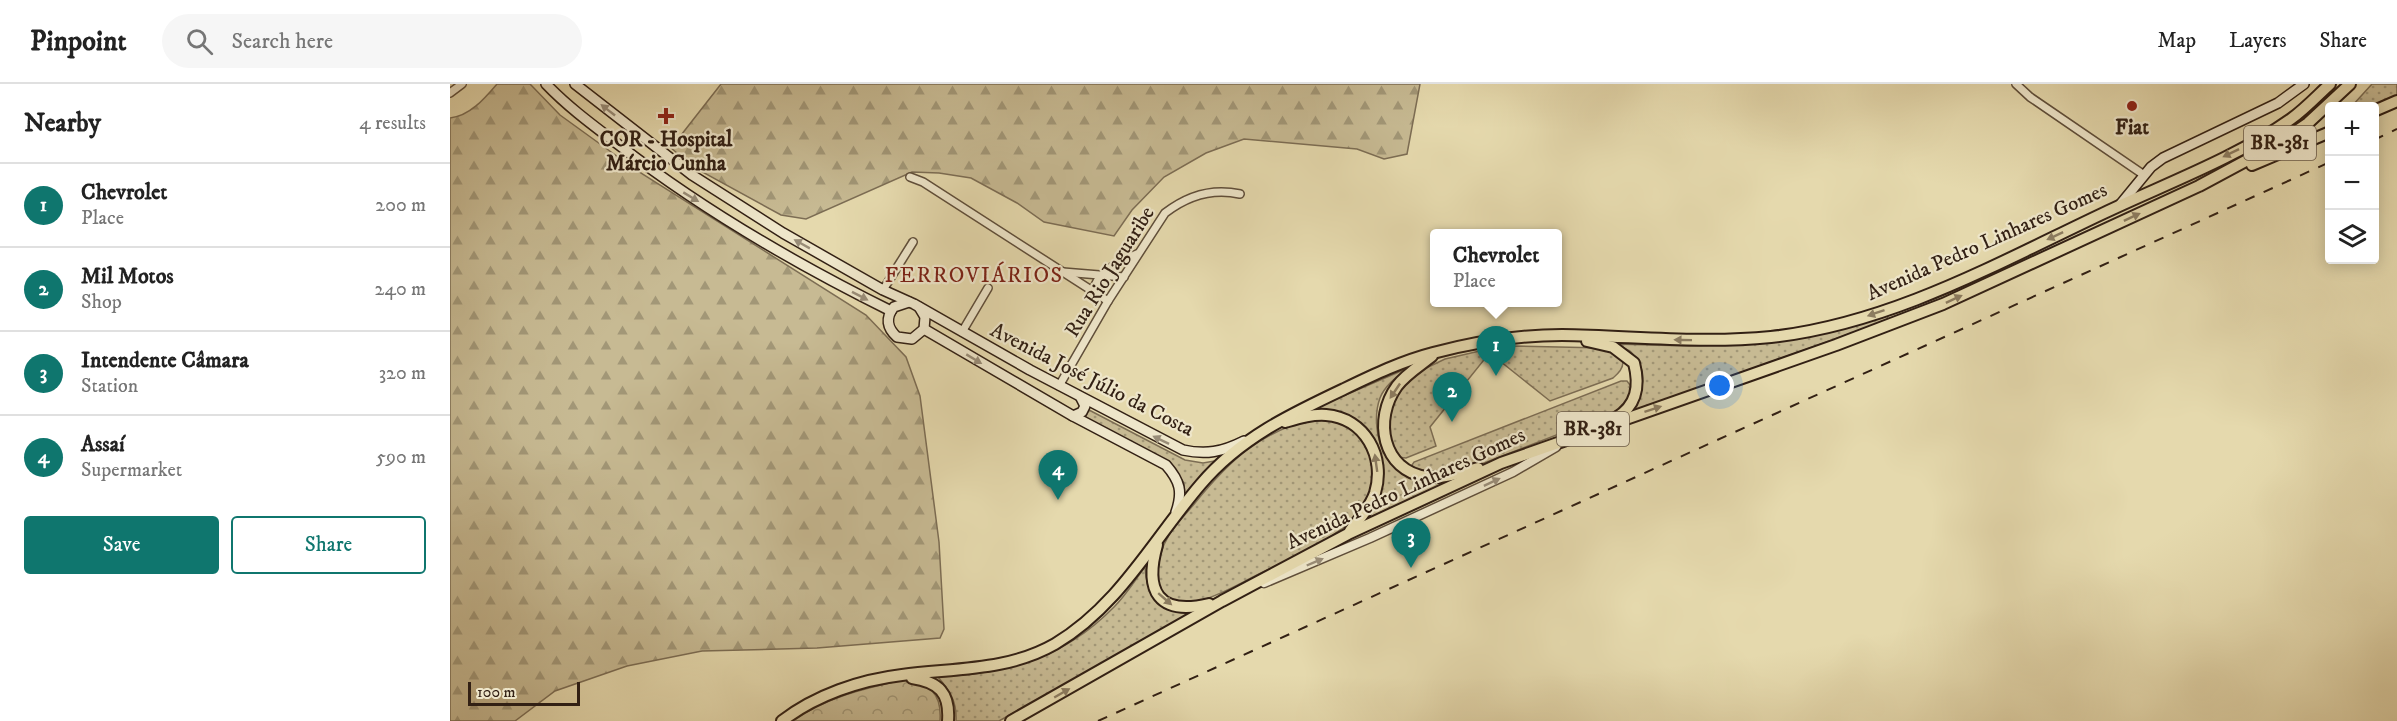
<!DOCTYPE html>
<meta charset="utf-8">
<style>
body{margin:0;font-family:"IM FELL DW Pica",serif;background:#f6f6f6;color:#222}
.controls{position:absolute;right:18px;top:18px;display:grid;overflow:hidden;border-radius:6px;box-shadow:0 3px 15px #0003}
.controls button{width:54px;height:54px;display:grid;place-items:center;padding:0;border:0;border-bottom:2px solid #e0e0e0;background:#fff;color:#222;font:30px sans-serif}
.scale{position:absolute;left:18px;bottom:15px;width:112px;box-sizing:border-box;padding-left:6px;border:3px solid #322014;border-top:0;font-size:16px;line-height:21px;white-space:nowrap;color:#322014;-webkit-text-stroke:4px #eee6ca;paint-order:stroke}
.you{position:absolute;left:1270px;top:302px;width:21px;height:21px;margin:-15px;border:4px solid #fff;border-radius:50%;background:#1a73e8;box-shadow:0 0 0 9px #1a73e833}
.badge{display:grid;place-items:center;width:39px;height:39px;border-radius:50%;background:#0f766e;color:#fff;font-size:20px;font-weight:700}
.pin{position:absolute;translate:-50% -50px;filter:drop-shadow(0 2px 3px #0008)}
.pin::after{content:'';position:absolute;top:32px;width:21px;height:18px;background:inherit;clip-path:polygon(0 0,100% 0,50% 100%)}
.popup{position:absolute;left:980px;top:145px;width:132px;height:78px;box-sizing:border-box;display:grid;place-content:center;border-radius:6px;background:#fff;filter:drop-shadow(0 2px 4px #0005);font-size:20px;white-space:nowrap;color:#767676}
.popup b{font-size:22px;color:#222}
.popup::after{content:'';position:absolute;left:50%;top:100%;margin-left:-12px;border:12px solid transparent;border-top-color:#fff}
.list{margin:0;padding:0;list-style:none}
h2{display:flex;justify-content:space-between;align-items:center;height:78px;margin:0;padding:0 24px;font-size:26px}
h2 small{font-size:20px;font-weight:400;color:#767676}
.list li{display:grid;grid-template-columns:39px 1fr auto;gap:18px;align-items:center;box-sizing:border-box;height:84px;padding:0 24px;border-top:2px solid #e0e0e0}
.list b{display:block;font-size:22px;white-space:nowrap}
.list p{margin:0;font-size:20px;white-space:nowrap;color:#767676}
.list em{font-size:20px;font-style:normal;color:#767676}
.actions{display:flex;gap:12px;padding:18px 24px}
.actions a{flex:1;padding:14px 0;border:2px solid #0f766e;border-radius:6px;text-align:center;font-size:21px;color:#0f766e}
.actions .main{background:#0f766e;color:#fff}
.icon{flex:none;width:33px;height:33px;fill:none;stroke:currentColor;stroke-width:2;stroke-linecap:round;stroke-linejoin:round}
.map{position:relative;flex:none;width:1947px;height:637px;overflow:hidden}
header{display:flex;align-items:center;gap:36px;box-sizing:border-box;height:84px;padding:0 30px;background:#fff;border-bottom:2px solid #e0e0e0}
header strong{font-size:28px}
nav{display:flex;gap:33px;margin-inline-start:auto;font-size:21px}
.search{width:420px;height:54px;background:#f6f6f6;display:flex;align-items:center;gap:15px;box-sizing:border-box;padding:0 21px;border-radius:33px;color:#767676;font-size:22px}
main{display:flex}
aside{flex:1;background:#fff}
.map>svg:first-child{display:block}
.grass{fill:url(#grass-dots);stroke:#7c6d54;stroke-width:1.5}
.forest{fill:url(#forest-firs);stroke:#7c6d54;stroke-width:1.5}
.park{fill:url(#park-crowns);stroke:#7c6d54;stroke-width:1.5}
.lines{fill:none;stroke-linecap:round;stroke-linejoin:round}
.minor-casing{stroke:#5f4e3a;stroke-width:10}
.tertiary-casing{stroke:#5f4e3a;stroke-width:11}
.secondary-casing{stroke:#322014;stroke-width:12}
.trunk-casing{stroke:#322014;stroke-width:14}
.minor{stroke:#eee6ca;stroke-width:7}
.tertiary{stroke:#eee6ca;stroke-width:8}
.secondary{stroke:#eee6ca;stroke-width:9}
.trunk{stroke:#e5d9ad;stroke-width:10}
.rail{stroke:#322014;stroke-width:2;stroke-dasharray:10 10;stroke-linecap:butt}
.oneway{fill:#998d78}
.oneway2{fill:#8c7c60}
.poi-dot{fill:#8f2418;stroke:#eee6ca;stroke-width:2}
.labels{text-anchor:middle;dominant-baseline:central;stroke-width:4.5;stroke-linejoin:round;paint-order:stroke}
.shield{fill:#eee6ca;stroke:#6a5b4b;stroke-width:1.5}
.shield-label{font-size:20px;font-weight:bold;fill:#322014}
.poi-label{font-size:21px;font-weight:bold;fill:#322014;stroke:#eee6ca}
.street-label{font-size:21px;fill:#322014;stroke:#eee6ca}
.neighbourhood-label{font-size:22px;letter-spacing:1.5px;fill:#7a1f14;stroke:#eee6ca}
</style>
<header>
<strong>Pinpoint</strong>
<div class="search"><svg class="icon" aria-label="search" viewBox="0 0 24 24"><circle cx="10" cy="10" r="6"/><path d="M15 15l6 6"/></svg>Search here</div>
<nav><a>Map</a><a>Layers</a><a>Share</a></nav>
</header>
<main>
<aside>
<h2>Nearby<small>4 results</small></h2>
<ul class="list">
<li><span class="badge">1</span><div><b>Chevrolet</b><p>Place</p></div><em>200 m</em></li>
<li><span class="badge">2</span><div><b>Mil Motos</b><p>Shop</p></div><em>240 m</em></li>
<li><span class="badge">3</span><div><b>Intendente Câmara</b><p>Station</p></div><em>320 m</em></li>
<li><span class="badge">4</span><div><b>Assaí</b><p>Supermarket</p></div><em>590 m</em></li>
</ul>
<div class="actions"><a class="main">Save</a><a>Share</a></div>
</aside>
<div class="map">
<svg width="1947" height="637" viewBox="0 0 1947 637">
<defs>
<pattern id="grass-dots" width="8" height="8" patternUnits="userSpaceOnUse" patternTransform="scale(1.5)"><rect width="8" height="8" fill="#c7ba93"/><path d="M2 2h.1M6 6h.1" fill="none" stroke="#a29777" stroke-width="1.8" stroke-linecap="round"/></pattern>
<pattern id="forest-firs" width="22" height="20" patternUnits="userSpaceOnUse" patternTransform="scale(1.5)"><rect width="22" height="20" fill="#c7ba93"/><path d="M5 1l3.5 6h-7zM16 11l3.5 6h-7z" fill="#a29777"/></pattern>
<pattern id="park-crowns" width="20" height="18" patternUnits="userSpaceOnUse" patternTransform="scale(1.5)"><rect width="20" height="18" fill="#c7ba93"/><path d="M2 6a3 3 0 1 1 6 0M12 15a3 3 0 1 1 6 0" fill="none" stroke="#a29777"/></pattern>
</defs>
<rect width="100%" height="100%" fill="#e5d9ad"/>
<filter id="stains"><feTurbulence type="fractalNoise" baseFrequency=".00333" numOctaves="4"/><feColorMatrix values="0 0 0 0 .2 0 0 0 0 .09 0 0 0 0 .02 0 0 0 .5 -.17"/></filter>
<radialGradient id="worn" r=".72"><stop offset=".6" stop-color="#630" stop-opacity="0"/><stop offset="1" stop-color="#630" stop-opacity=".3"/></radialGradient>
<g class="grass">
<polygon points="1922,0 1947,0 1947,13 1924,22 1902,22"/>
<path d="M1437,231l1,5 -260,93c14,-18 23,-41 3,-61 -4,-4 -13,-6 -18,-8l77,2 47,-2z"/>
<path d="M1066,262l88,2c18,6 27,15 9,30l-63,23 -59,-47 -4,2 -57,71 6,19 -30,12 -9,-1 -9,-16 1,-39 9,-15 24,-17 23,-11 39,-9z"/>
<path d="M958,284c-10,8 -23,17 -28,30 -10,27 1,74 35,80 14,2 32,-1 46,-2l-97,44 18,-47 -16,-43 -60,-18z"/>
<polygon points="1171,297 1177,297 1183,305 1173,323 1158,331 1029,381 1001,388 976,389 963,384 962,381 964,378"/>
<polygon points="639,326 735,376 753,379 770,376 735,417 734,399 719,378 635,334"/>
<path d="M864,334c9,1 24,0 32,4 10,6 27,23 27,35 0,10 3,27 -1,36 -15,40 -85,66 -121,85 -24,12 -89,51 -93,1 -1,-15 3,-31 11,-44 7,-11 17,-21 26,-32 35,-43 64,-70 119,-85z"/>
<path d="M695,483c2,35 17,44 51,44l-197,110h-43c1,-19 -6,-30 -18,-44 70,-3 126,-19 176,-70 12,-12 21,-27 31,-40z"/>
</g>
<g class="forest">
<path d="M47,0h33l30,31 76,55 230,145 40,42 14,39 19,146 5,87 -4,9 -123,10 -115,3 -75,15 -72,25 -40,30h-65v-603c20,-2 35,-20 47,-34z"/>
<polygon points="271,0 970,0 957,70 934,75 907,65 794,55 756,69 714,93 682,126 664,152 594,138 567,119 521,94 489,89 462,88 356,135 331,131 245,84 221,64"/>
</g>
<path class="park" d="M453,596c27,3 39,13 37,41h-147c32,-23 72,-33 110,-41z"/>
<g class="lines">
<defs>
<g id="minor">
<polyline points="1566,0 1580,13 1694,91"/>
<polyline points="0,9 12,0"/>
<polyline points="460,93 473,98 658,217"/>
<polyline points="613,188 674,193"/>
<polyline points="433,206 463,158"/>
<path d="M643,208c4,-22 26,-29 44,-38"/>
<polyline points="512,248 538,204"/>
<path d="M609,302l49,-85 57,-88c22,-17 48,-25 75,-19"/>
</g>
<polyline id="tertiary" points="814,499 920,454 1063,388 1106,363"/>
<g id="secondary">
<path d="M96,0c22,23 48,42 73,61 84,65 177,119 272,166"/>
<path d="M125,0l117,91 91,58 100,57 31,14 116,66 153,80c23,5 39,2 61,-9"/>
<polyline points="1669,122 1701,83 1713,74 1828,19 1854,0"/>
<path d="M459,218l-15,5c-9,11 -7,21 3,30l15,2 12,-10 1,-12 -6,-10"/>
<path d="M474,245l149,87 93,49c14,16 17,27 10,47"/>
<polyline points="623,332 632,328 635,322 631,314"/>
</g>
<g id="trunk">
<polyline points="1924,27 1947,17"/>
<polyline points="1802,81 1880,48"/>
<path d="M1137,257l26,6 21,16c6,23 3,42 -18,55"/>
<path d="M982,272c-11,9 -26,18 -35,30 -24,33 -15,85 30,91 16,2 35,-5 51,-9"/>
<path d="M835,338c14,-4 27,-8 41,-7 39,3 60,42 49,78 -5,15 -16,26 -25,38"/>
<path d="M707,461c-13,46 1,71 52,59"/>
<path d="M462,594c27,4 38,15 36,43"/>
<path d="M332,637c34,-26 78,-41 120,-46 53,-7 106,-4 153,-31 64,-38 98,-104 146,-160 39,-46 90,-70 143,-95 29,-14 58,-28 89,-36 41,-11 87,-18 129,-18 70,1 139,9 209,2 119,-13 227,-74 333,-124 61,-29 132,-55 187,-94 14,-10 26,-23 39,-35"/>
<polyline points="561,637 772,517 898,450 1051,379 1386,261 1493,220 1749,102 1829,59 1858,39 1900,0"/>
</g>
</defs>
<use href="#minor" class="minor-casing"/>
<use href="#tertiary" class="tertiary-casing"/>
<use href="#secondary" class="secondary-casing"/>
<use href="#trunk" class="trunk-casing"/>
<use href="#minor" class="minor"/>
<use href="#tertiary" class="tertiary"/>
<use href="#secondary" class="secondary"/>
<use href="#trunk" class="trunk"/>
<g class="rail">
<polyline points="1924,56 1947,45"/>
<polyline points="648,637 1880,78"/>
</g>
</g>
<defs><path id="oneway-solid" d="M-6-.8H1V-3.2L6.5 0L1 3.2V.8H-6Z" transform="scale(1.5)"/></defs>
<g class="oneway">
<use href="#oneway-solid" transform="translate(158 26) rotate(-142)"/>
<use href="#oneway-solid" transform="translate(241 113) rotate(31)"/>
<use href="#oneway-solid" transform="translate(352 160) rotate(-151)"/>
<use href="#oneway-solid" transform="translate(410 212) rotate(27)"/>
<use href="#oneway-solid" transform="translate(524 275) rotate(31)"/>
<use href="#oneway-solid" transform="translate(711 356) rotate(-154)"/>
<use href="#oneway-solid" transform="translate(1042 398) rotate(-25)"/>
<use href="#oneway-solid" transform="translate(865 478) rotate(-23)"/>
</g>
<g class="oneway2">
<use href="#oneway-solid" transform="translate(1781 69) rotate(154)"/>
<use href="#oneway-solid" transform="translate(1682 133) rotate(-25)"/>
<use href="#oneway-solid" transform="translate(1605 152) rotate(155)"/>
<use href="#oneway-solid" transform="translate(1504 215) rotate(-25)"/>
<use href="#oneway-solid" transform="translate(1426 229) rotate(161)"/>
<use href="#oneway-solid" transform="translate(1233 256) rotate(-179)"/>
<use href="#oneway-solid" transform="translate(945 307) rotate(124)"/>
<use href="#oneway-solid" transform="translate(1203 325) rotate(-18)"/>
<use href="#oneway-solid" transform="translate(926 379) rotate(-98)"/>
<use href="#oneway-solid" transform="translate(715 515) rotate(41)"/>
<use href="#oneway-solid" transform="translate(612 609) rotate(-30)"/>
</g>
<g class="poi-dot">
<circle cx="1682" cy="22" r="6"/>
<path d="M213 23h6v6h6v6h-6v6h-6v-6h-6v-6h6z"/>
</g>
<g class="labels">
<g class="shield">
<rect x="1794" y="42" width="72" height="34" rx="4.5"/>
<rect x="1107" y="328" width="72" height="34" rx="4.5"/>
</g>
<g class="shield-label">
<text x="1830" y="59">BR-381</text>
<text x="1143" y="345">BR-381</text>
</g>
<g class="poi-label">
<text x="1682" y="44">Fiat</text>
<text x="216" y="56">COR - Hospital<tspan x="216" dy="24">Márcio Cunha</tspan></text>
</g>
<g class="street-label">
<text transform="translate(1537 158) rotate(-24)">Avenida Pedro Linhares Gomes</text>
<text transform="translate(660 188) rotate(-58)">Rua Rio Jaguaribe</text>
<text transform="translate(642 296) rotate(27)">Avenida José Júlio da Costa</text>
<text transform="translate(956 405) rotate(-25)">Avenida Pedro Linhares Gomes</text>
</g>
<g class="neighbourhood-label">
<text x="524" y="191">FERROVIÁRIOS</text>
</g>
</g>
<rect width="100%" height="100%" filter="url(#stains)"/>
<rect width="100%" height="100%" fill="url(#worn)"/>
</svg>
<div class="controls">
<button>+</button>
<button>−</button>
<button><svg class="icon" aria-label="layers" viewBox="0 0 24 24"><path d="M12 4l9 5-9 5-9-5zM3 14l9 5 9-5"/></svg></button>
</div>
<div class="scale">100 m</div>
<div class="you"></div>
<div class="pin badge" style="left:1046px;top:292px">1</div>
<div class="popup"><b>Chevrolet</b>Place</div>
<div class="pin badge" style="left:1002px;top:338px">2</div>
<div class="pin badge" style="left:961px;top:484px">3</div>
<div class="pin badge" style="left:608px;top:416px">4</div>
</div>
</main>
